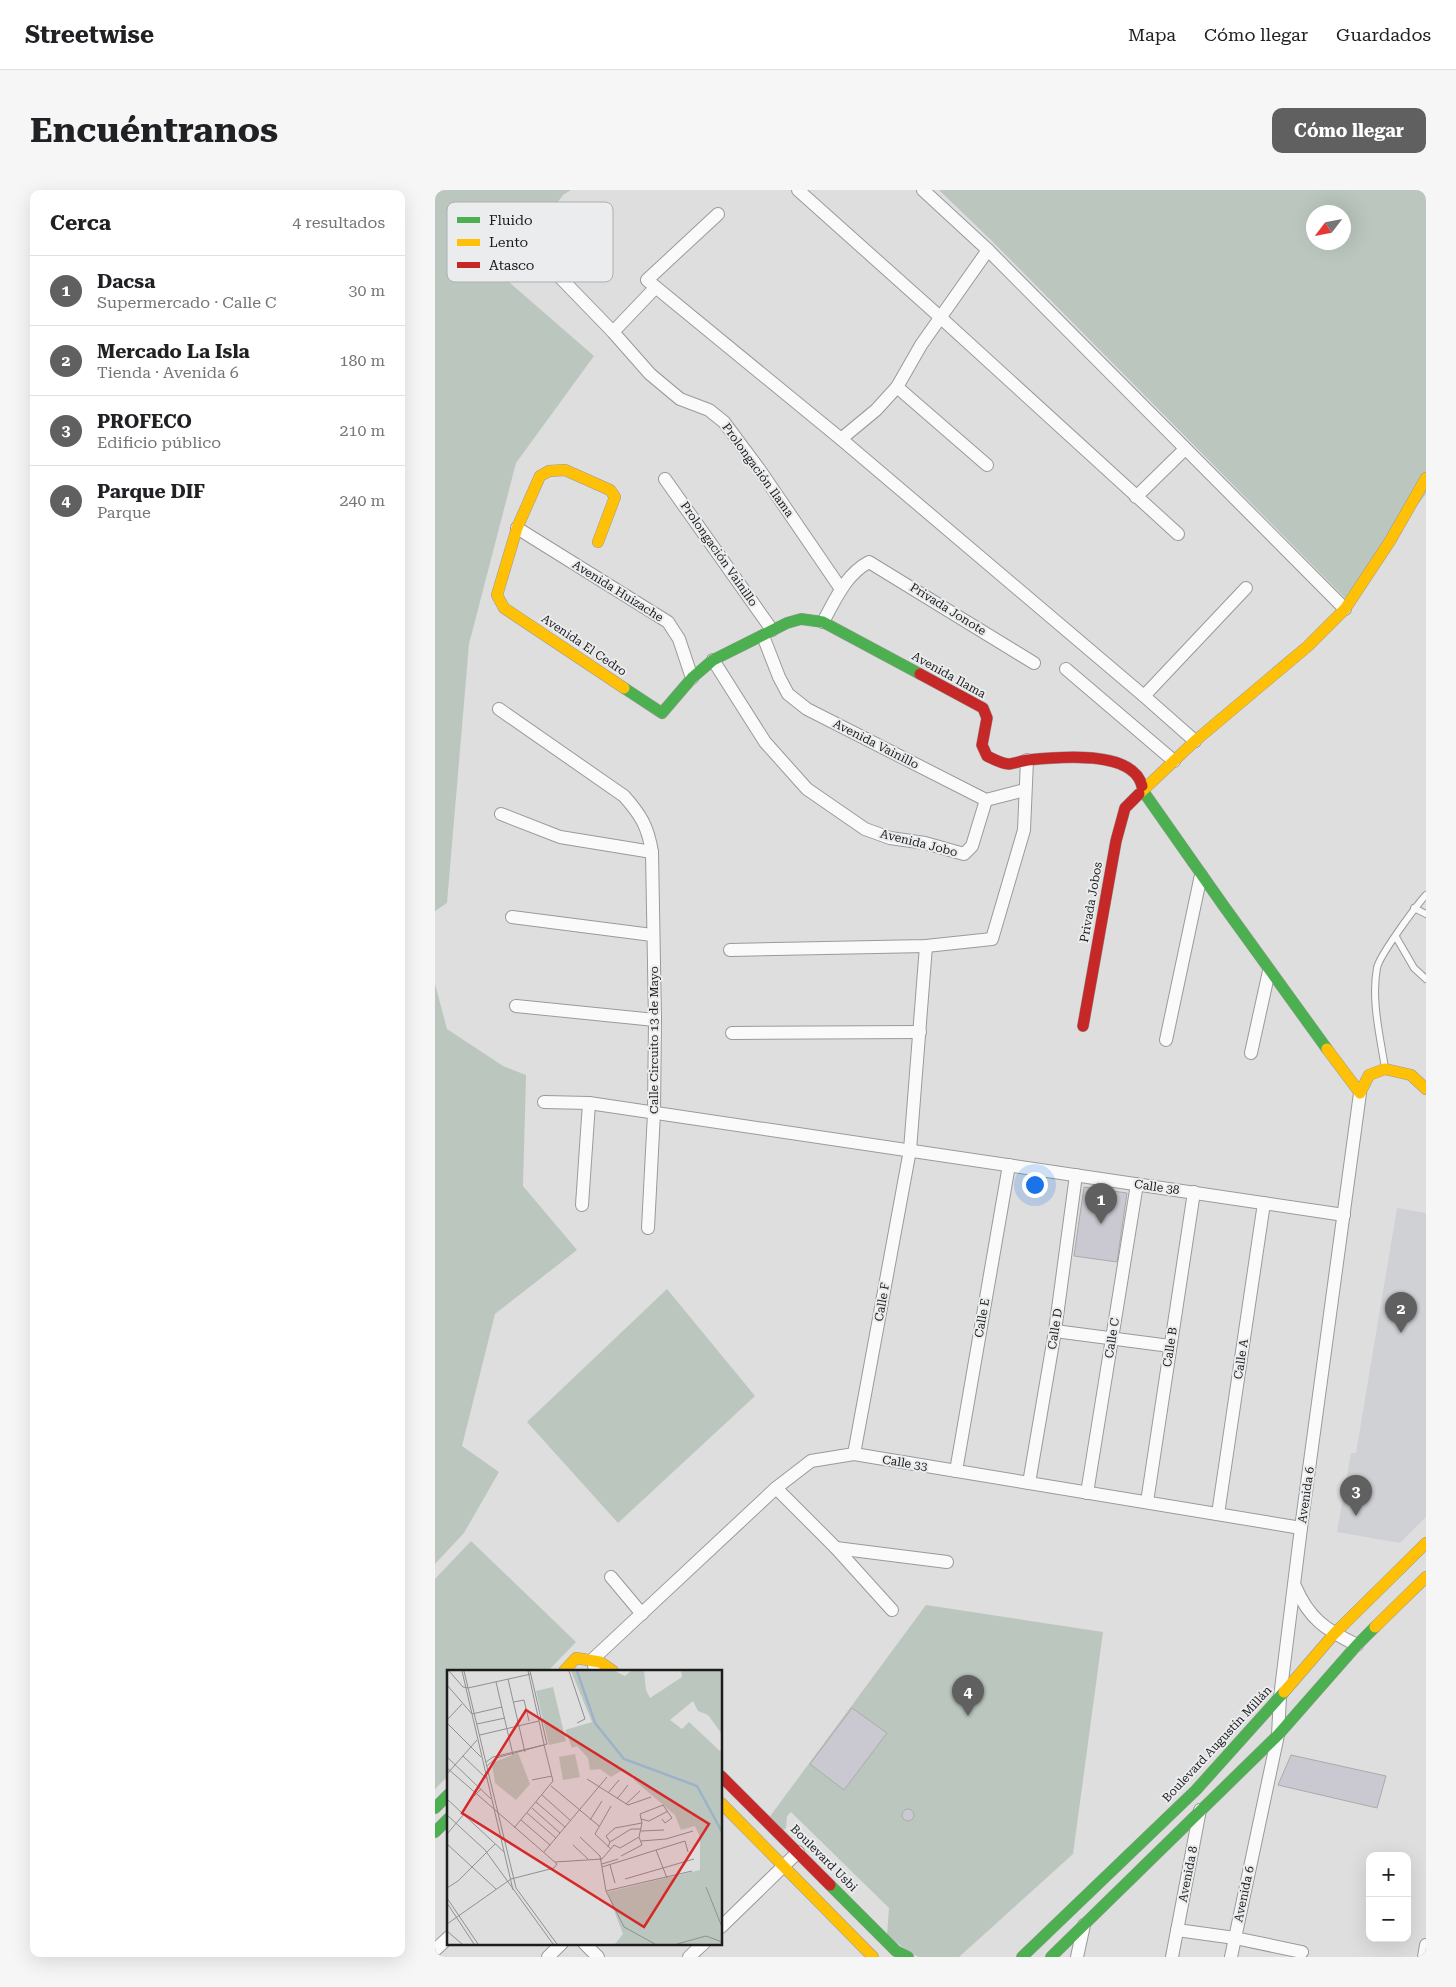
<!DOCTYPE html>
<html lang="es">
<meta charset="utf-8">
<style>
body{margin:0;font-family:"Roboto Serif",serif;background:#f6f6f6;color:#202124}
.controls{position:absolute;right:15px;bottom:15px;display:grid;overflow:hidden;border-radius:10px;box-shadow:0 5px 20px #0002}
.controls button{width:45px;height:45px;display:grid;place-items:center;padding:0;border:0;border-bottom:1px solid #e0e0e0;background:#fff;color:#202124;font:25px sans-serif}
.compass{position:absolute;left:871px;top:15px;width:45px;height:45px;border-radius:50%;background:#fff;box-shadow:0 5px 20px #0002;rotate:238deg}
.you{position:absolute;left:599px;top:994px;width:18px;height:18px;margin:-12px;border:4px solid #fff;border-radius:50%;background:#1a73e8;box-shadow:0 0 0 8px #1a73e833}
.badge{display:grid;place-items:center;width:32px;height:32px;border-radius:50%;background:#606061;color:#fff;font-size:16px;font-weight:700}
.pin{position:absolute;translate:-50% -41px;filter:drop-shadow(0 1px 2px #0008)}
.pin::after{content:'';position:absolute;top:26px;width:18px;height:15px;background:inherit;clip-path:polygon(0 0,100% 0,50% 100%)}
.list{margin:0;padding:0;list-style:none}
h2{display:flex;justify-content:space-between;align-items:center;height:65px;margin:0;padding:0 20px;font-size:21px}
h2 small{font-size:16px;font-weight:400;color:#757577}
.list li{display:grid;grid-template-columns:32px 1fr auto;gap:15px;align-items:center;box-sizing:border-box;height:70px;padding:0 20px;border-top:1px solid #e0e0e0}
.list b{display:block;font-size:19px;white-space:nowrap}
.list p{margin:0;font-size:16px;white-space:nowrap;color:#757577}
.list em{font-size:16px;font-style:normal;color:#757577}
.map{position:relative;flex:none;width:991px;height:1767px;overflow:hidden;border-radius:10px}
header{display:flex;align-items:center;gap:30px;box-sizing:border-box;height:70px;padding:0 25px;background:#fff;border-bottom:1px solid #e0e0e0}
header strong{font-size:24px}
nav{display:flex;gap:28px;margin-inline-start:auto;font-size:18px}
.intro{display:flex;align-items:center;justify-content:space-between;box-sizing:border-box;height:120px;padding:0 30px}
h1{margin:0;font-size:35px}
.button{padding:12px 22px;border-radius:10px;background:#606061;color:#fff;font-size:18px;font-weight:700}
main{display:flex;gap:30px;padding:0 30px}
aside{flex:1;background:#fff;border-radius:10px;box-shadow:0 5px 20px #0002}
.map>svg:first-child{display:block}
.built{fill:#cfd1d5}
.green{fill:#bbc7be;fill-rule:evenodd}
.building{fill:#cac8d0;stroke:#ababac}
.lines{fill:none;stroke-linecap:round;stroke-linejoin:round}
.lane-casing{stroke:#9a9a9a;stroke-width:8}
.street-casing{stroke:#9a9a9a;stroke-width:14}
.fast-casing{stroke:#9a9a9a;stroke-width:12}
.slow-casing{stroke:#9a9a9a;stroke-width:12}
.jam-casing{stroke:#9a9a9a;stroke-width:12}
.lane{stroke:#fafafa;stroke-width:6}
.street{stroke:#fafafa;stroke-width:12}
.fast{stroke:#4caf50;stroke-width:11}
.slow{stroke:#ffc107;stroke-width:11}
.jam{stroke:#c62828;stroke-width:11}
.labels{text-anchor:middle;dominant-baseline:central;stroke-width:4;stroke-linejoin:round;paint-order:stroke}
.street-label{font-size:12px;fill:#1c1c1d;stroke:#ebeced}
.inset-river{fill:none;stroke:#9db2c8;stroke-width:2.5}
.inset-road{fill:none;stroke:#909091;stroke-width:1}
.view{fill:#d62828;fill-opacity:0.15;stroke:#d62828;stroke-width:2.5}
.inset-edge{fill:none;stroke:#1c1c1d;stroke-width:2.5}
.key{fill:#ebeced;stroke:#adaeaf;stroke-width:1}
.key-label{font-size:14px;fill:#1c1c1d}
</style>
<header>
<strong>Streetwise</strong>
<nav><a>Mapa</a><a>Cómo llegar</a><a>Guardados</a></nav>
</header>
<div class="intro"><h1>Encuéntranos</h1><a class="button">Cómo llegar</a></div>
<main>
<aside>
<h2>Cerca<small>4 resultados</small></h2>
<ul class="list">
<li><span class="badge">1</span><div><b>Dacsa</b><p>Supermercado · Calle C</p></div><em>30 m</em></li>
<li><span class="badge">2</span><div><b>Mercado La Isla</b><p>Tienda · Avenida 6</p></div><em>180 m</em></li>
<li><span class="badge">3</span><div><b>PROFECO</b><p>Edificio público</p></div><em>210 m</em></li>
<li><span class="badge">4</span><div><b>Parque DIF</b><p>Parque</p></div><em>240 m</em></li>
</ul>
</aside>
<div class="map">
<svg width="991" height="1767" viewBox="0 0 991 1767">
<rect width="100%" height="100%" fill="#dedede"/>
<polygon class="built" points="962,1018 991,1023 991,1327 965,1353 902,1342 916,1263 921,1263"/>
<g class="green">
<polygon points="0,0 136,0 128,5 68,87 159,166 81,273 34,454 12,713 0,721"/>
<path d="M504,0h487v304l-81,104 -354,-358zM878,22h30v30h-30z"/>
<polygon points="0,794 12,839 68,876 91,885 88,996 142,1060 60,1124 27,1256 64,1282 29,1343 0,1374"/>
<polygon points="232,1099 320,1206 183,1333 92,1232"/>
<polygon points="36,1351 141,1452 113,1481 14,1481 14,1585 0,1599 0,1389"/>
<polygon points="491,1415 668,1442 638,1664 524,1767 484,1767 475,1763 452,1745 454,1718 356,1622 352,1626 351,1638 346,1642 333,1629"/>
</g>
<g class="building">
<polygon points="649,997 692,1003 682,1072 639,1066"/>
<polygon points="417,1518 452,1543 409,1600 375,1574"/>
<polygon points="856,1565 951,1586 942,1618 843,1595"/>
<circle cx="473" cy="1625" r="6"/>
</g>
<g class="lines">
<defs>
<g id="lane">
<polyline points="979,718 991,724"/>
<polyline points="961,747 979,778 991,789"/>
<path d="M950,878c-5,-32 -14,-68 -8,-100 2,-12 39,-62 49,-73"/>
</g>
<g id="street">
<polyline points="363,0 505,127 743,344"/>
<polyline points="488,0 553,60 910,419"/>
<polyline points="283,24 212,90 406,249 709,506 760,551"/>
<polyline points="116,78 178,142 215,184 245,209 274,220 289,232 324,279 406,399"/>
<polyline points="178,142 220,98"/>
<polyline points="462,197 552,275"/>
<polyline points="406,249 441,220 462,197 486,155 553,60"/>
<polyline points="230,289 337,440"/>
<polyline points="701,307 750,259"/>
<polyline points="82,338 233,432 244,449 257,488"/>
<path d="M388,432c12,-22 23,-48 46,-60l165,101"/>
<polyline points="328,446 344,487 353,504 372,519 551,610 590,600"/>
<polyline points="278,470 330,552 372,599 430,639 455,648 490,653 529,664 537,656 551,610"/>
<polyline points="631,479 739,571"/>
<polyline points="709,506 811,398"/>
<path d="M64,519l125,87c17,19 24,31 28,56l3,168 -1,93 -6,115"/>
<polyline points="66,624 125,647 217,662"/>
<polyline points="77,727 217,745"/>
<polyline points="295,760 491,756 557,749 589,640 592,570"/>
<polyline points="81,816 220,830"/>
<polyline points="297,843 485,842"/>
<polyline points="731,850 766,685"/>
<polyline points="816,863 834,781"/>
<polyline points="109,912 154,913 909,1025"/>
<polyline points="147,1015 154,913"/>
<polyline points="620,1141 735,1156"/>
<polyline points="419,1264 475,960 491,756"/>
<polyline points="521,1281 574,975"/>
<polyline points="594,1293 620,1141 641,985"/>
<polyline points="341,1298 401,1358 457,1420"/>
<polyline points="652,1303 702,994"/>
<polyline points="712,1312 759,1002"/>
<polyline points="783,1324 829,1013"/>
<polyline points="401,1358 512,1372"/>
<polyline points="176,1387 207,1424"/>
<path d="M860,1396c14,33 31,44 62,59"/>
<polyline points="160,1481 158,1469 341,1298 376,1271 419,1264 866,1338"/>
<polyline points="286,1737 363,1662"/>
<polyline points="742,1740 800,1748 867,1762"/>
<polyline points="149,1753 163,1767"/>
<polyline points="0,1760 14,1747"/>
<polyline points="113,1767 127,1753"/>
<polyline points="254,1767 269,1753"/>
<polyline points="642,1767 649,1735"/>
<polyline points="737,1767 765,1620"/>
<polyline points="796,1767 843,1545 845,1507 866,1338 925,903"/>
<polyline points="989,1767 991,1755"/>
</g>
<g id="fast">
<polyline points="189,498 227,523 257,488 278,470 352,433 366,429 388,432 485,484"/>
<polyline points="707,596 708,601 788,715 892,859"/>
<polyline points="0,1618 14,1604"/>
<polyline points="0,1642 14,1628"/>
<polyline points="395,1695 461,1761 473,1767"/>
<polyline points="587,1767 761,1600 849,1502"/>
<polyline points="616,1767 843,1545 922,1455 940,1437"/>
</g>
<g id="slow">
<polyline points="163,352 180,307 175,300 130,280 114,281 105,286 82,338 62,405 69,418 189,498"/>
<polyline points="704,604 760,551 873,456 910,419 955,351 991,288"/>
<polyline points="892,859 925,903 934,885 950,879 976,885 991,899"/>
<polyline points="940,1437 991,1387"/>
<polyline points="129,1481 141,1468 165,1472 178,1481"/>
<polyline points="849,1502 899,1444 991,1353"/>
<polyline points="286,1613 438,1767"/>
</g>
<g id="jam">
<path d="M485,484l63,34 4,10 -5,27 5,11c6,3 15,8 22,8 6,-1 13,-3 19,-4 28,-3 105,-11 114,26"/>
<polyline points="648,836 681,651 690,618 704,604"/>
<polyline points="286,1586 395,1695"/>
</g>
</defs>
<use href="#lane" class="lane-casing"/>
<use href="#street" class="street-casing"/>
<use href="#fast" class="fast-casing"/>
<use href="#slow" class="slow-casing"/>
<use href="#jam" class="jam-casing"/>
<use href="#lane" class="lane"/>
<use href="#street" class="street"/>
<use href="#fast" class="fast"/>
<use href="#slow" class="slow"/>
<use href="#jam" class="jam"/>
</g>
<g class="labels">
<g class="street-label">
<text transform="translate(323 280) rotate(54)">Prolongación Ilama</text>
<text transform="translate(284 364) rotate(55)">Prolongación Vainillo</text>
<text transform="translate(183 401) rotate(32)">Avenida Huizache</text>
<text transform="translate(513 419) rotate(32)">Privada Jonote</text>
<text transform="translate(149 455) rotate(34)">Avenida El Cedro</text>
<text transform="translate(514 485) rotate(29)">Avenida Ilama</text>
<text transform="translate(441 554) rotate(27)">Avenida Vainillo</text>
<text transform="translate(484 653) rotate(14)">Avenida Jobo</text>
<text transform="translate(656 712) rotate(-80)">Privada Jobos</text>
<text transform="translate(219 850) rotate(-90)">Calle Circuito 13 de Mayo</text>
<text transform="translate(722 997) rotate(8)">Calle 38</text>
<text transform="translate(447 1112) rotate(-80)">Calle F</text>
<text transform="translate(547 1128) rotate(-80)">Calle E</text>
<text transform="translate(620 1139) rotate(-81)">Calle D</text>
<text transform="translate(677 1148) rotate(-81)">Calle C</text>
<text transform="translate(735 1157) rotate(-81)">Calle B</text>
<text transform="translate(806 1169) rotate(-81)">Calle A</text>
<text transform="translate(470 1273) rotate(9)">Calle 33</text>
<text transform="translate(871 1305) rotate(-82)">Avenida 6</text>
<text transform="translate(782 1554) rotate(-47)">Boulevard Augustín Millán</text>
<text transform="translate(389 1668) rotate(45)">Boulevard Usbi</text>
<text transform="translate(753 1684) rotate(-79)">Avenida 8</text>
<text transform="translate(809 1704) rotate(-78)">Avenida 6</text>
</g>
</g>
<g transform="translate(12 1480)">
<rect width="275" height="275" fill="#dedede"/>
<path d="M124,1h44l10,5 6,-5h13l2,19 4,8 32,-21 -1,-6h41v63l-14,-19 -10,-4 -5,-10 -23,19 12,9 7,-7 31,29 2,-2v195h-107l8,-10 -16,-42 93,-22v-33l-5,-11 -14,4 -6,-15 -41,-35v-5l-13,-4 -10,6 -11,-8 -10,1 -2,-12 -11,-12 -5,2 -7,-18 27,-8zM106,17l13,54 -17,4 -13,-54zM71,83l12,31 -14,16 -21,-17 -3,-20zM128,84l5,23 -17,3 -4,-23z" fill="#bbc7be"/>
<path class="inset-river" d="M130,1l18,52 29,36 73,27 25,46"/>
<path class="inset-road" d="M2,1l14,16 5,1 63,-14M15,1l51,219M17,1l52,217 41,56M81,1l16,73M122,1l16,48 -8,4M61,9l17,73M49,12l17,73M0,15l25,29 30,-7M67,32l10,-2 5,21M0,50l15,-16M0,53l34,34M30,54l28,-6M33,65l59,-14M16,86l24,23M0,87l44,42M39,92l7,-5 51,-12M40,96l9,-8 51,-14 -17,-73M0,98l110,96 -3,4 -43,11 -64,45M0,104l30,-34M140,109l41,26 23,-8M85,110l20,-4M104,116l48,40M161,123l11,-13M95,125l29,26M0,129l57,53M170,129l11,-14M23,130l11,-11M89,132l29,25M179,134l14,-13M164,136l-16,28 16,15M85,138l28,25M80,143l29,25M0,145l38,35 68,94M194,149l8,2 19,-10M74,150l29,25M143,150l12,-19M67,158l39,-47 -9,-36M194,161l23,-1M0,164l17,-20M133,167l20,19 6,35 18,36 31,17M194,171l25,-2 27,-8M163,172l-4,-6 9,-8 27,-5M0,174l49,45M126,175l15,14M161,177l2,-5 21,-13h10M209,180l11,28M97,182l63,-75M174,186l21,-11 -3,-8 3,-14 -2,-9 23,-9 9,13 -7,5 -3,-4M108,192l47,-3 12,-14 6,3 19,-11M155,194l16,-5M163,195l5,18M155,197l83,-26 3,11M178,209l69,-20M259,217l16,40M0,218l11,-7 37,-37M159,221l86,-20M0,228l31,46M0,233l27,41M0,261l15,13M230,274l29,-8 16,6"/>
<path class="view" d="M79,40l183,114 -65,103 -182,-114z"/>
<rect width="275" height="275" class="inset-edge"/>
</g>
<rect x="12" y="12" width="166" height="80" rx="8" class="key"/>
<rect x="22" y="27" width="23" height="6" fill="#4caf50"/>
<rect x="22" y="49" width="23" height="7" fill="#ffc107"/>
<rect x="22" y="72" width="23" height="6" fill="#c62828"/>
<g class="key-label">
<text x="54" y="35">Fluido</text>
<text x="54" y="57">Lento</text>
<text x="54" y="80">Atasco</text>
</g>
</svg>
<div class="controls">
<button>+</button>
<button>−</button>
</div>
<svg class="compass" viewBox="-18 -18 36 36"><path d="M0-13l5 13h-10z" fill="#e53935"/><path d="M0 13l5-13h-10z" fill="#757577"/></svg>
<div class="you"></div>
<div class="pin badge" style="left:666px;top:1034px">1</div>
<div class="pin badge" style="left:966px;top:1143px">2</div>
<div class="pin badge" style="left:921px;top:1326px">3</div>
<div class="pin badge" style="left:533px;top:1526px">4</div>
</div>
</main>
